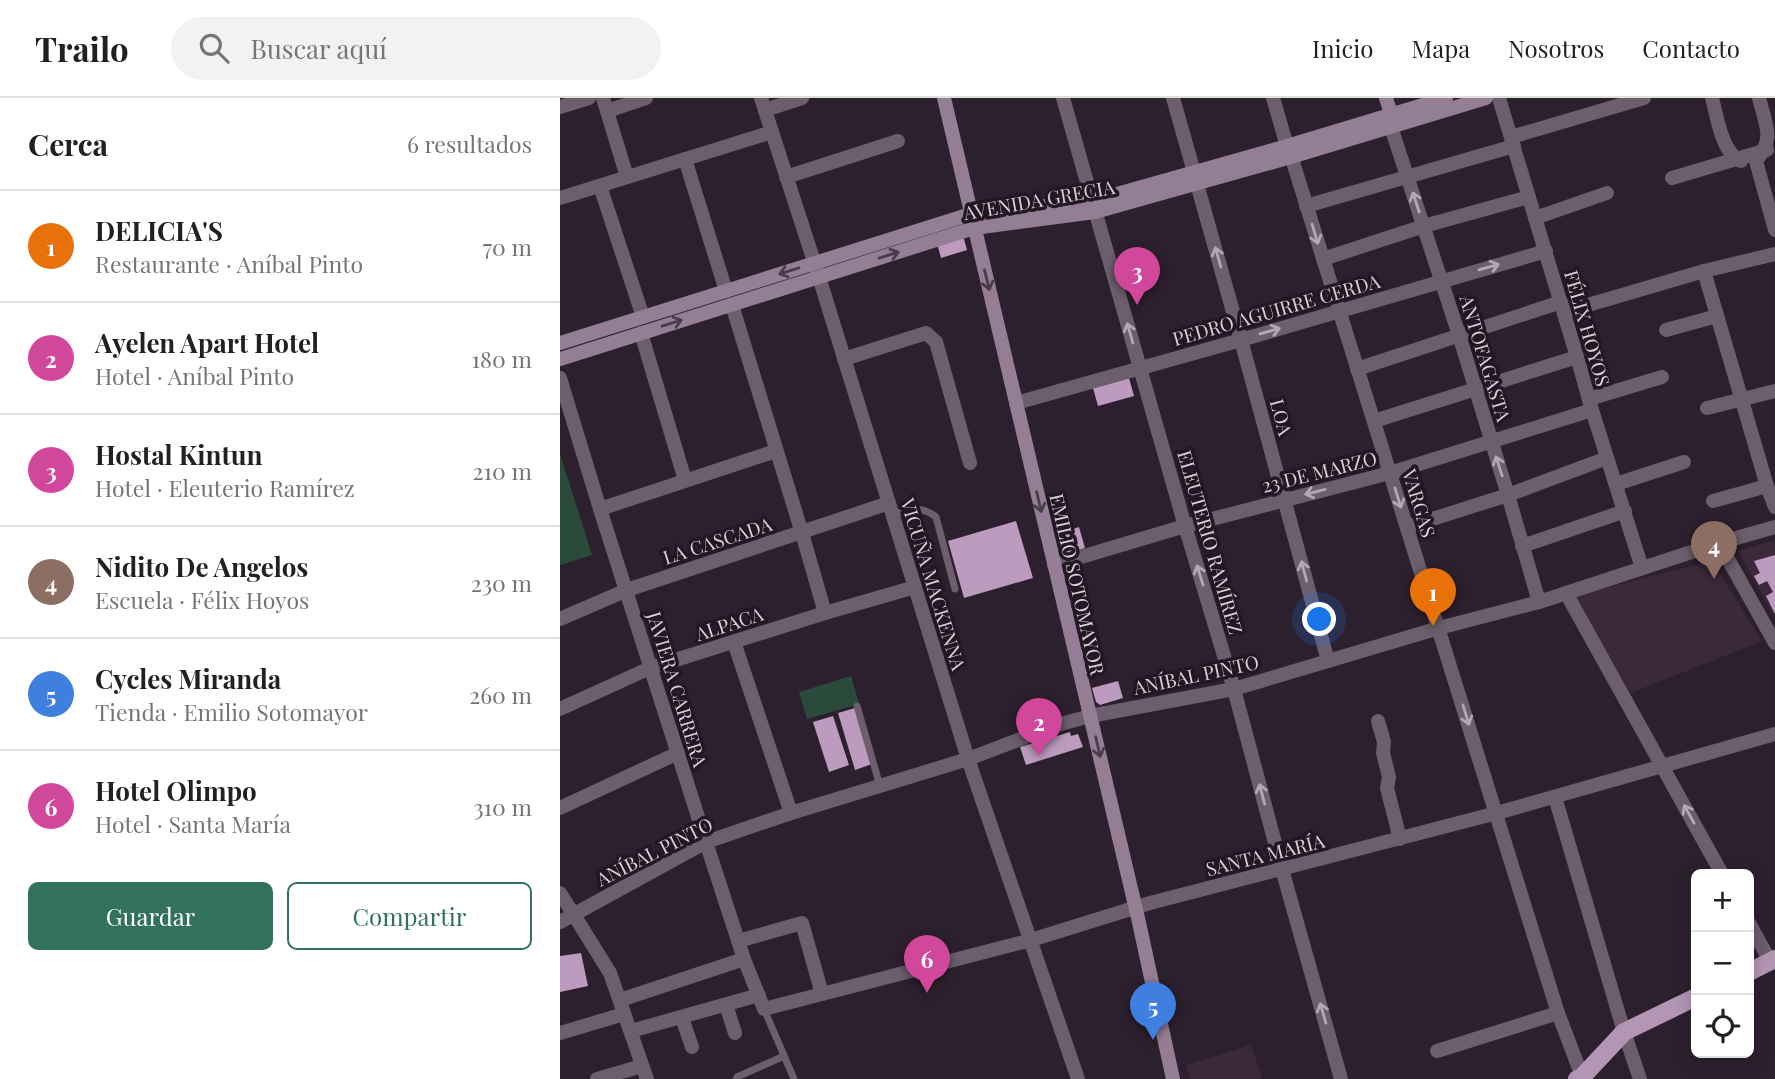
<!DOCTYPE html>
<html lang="es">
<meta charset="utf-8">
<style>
body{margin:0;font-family:"Playfair Display",serif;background:#f2f2f2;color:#202124}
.controls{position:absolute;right:21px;bottom:21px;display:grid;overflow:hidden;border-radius:10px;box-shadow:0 4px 18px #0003}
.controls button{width:63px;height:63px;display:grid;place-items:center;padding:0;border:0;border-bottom:2px solid #e0e0e0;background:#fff;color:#202124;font:35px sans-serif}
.you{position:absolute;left:760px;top:522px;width:24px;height:24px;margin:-18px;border:5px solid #fff;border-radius:50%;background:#1a73e8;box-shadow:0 0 0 10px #1a73e833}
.badge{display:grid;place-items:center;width:46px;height:46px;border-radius:50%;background:#33725a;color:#fff;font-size:23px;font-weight:700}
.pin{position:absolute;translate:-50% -58px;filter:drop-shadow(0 2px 4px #0008)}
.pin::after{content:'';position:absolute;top:37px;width:24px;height:21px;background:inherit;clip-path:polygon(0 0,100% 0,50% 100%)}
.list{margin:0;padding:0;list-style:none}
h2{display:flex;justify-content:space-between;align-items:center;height:91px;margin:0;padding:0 28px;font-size:30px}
h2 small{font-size:23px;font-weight:400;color:#757577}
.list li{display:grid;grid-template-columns:46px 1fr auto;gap:21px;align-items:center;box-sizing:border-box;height:112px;padding:0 28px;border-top:2px solid #e0e0e0}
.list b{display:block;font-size:26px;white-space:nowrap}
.list p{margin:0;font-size:23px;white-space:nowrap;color:#757577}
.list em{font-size:23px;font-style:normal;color:#757577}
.actions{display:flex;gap:14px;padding:21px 28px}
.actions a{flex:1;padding:16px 0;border:2px solid #33725a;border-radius:10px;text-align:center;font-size:24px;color:#33725a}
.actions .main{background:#33725a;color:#fff}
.icon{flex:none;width:38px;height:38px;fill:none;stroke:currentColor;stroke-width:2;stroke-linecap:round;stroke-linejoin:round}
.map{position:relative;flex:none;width:1215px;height:981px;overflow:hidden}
header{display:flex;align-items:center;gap:42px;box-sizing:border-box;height:98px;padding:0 35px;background:#fff;border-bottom:2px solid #e0e0e0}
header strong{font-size:33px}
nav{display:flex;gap:38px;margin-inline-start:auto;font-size:24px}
.search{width:490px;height:63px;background:#f2f2f2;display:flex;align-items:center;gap:18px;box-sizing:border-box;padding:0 24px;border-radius:38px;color:#757577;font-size:26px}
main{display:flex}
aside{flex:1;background:#fff}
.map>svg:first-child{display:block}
.built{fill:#3b293b}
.green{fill:#2a4b3b}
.building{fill:#bd9bbe}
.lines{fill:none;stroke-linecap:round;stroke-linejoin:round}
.service{stroke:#6c5e6d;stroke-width:7}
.minor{stroke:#6c5e6d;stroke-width:14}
.tertiary{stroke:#6c5e6d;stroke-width:14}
.secondary{stroke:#947e95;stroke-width:14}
.primary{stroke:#b396b4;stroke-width:18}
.oneway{stroke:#b3a8b3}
.oneway2{stroke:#4b3b4c}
.labels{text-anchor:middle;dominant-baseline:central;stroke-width:7;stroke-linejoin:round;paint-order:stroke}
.street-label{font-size:19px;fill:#d9d0d9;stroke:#231724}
</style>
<header>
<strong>Trailo</strong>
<div class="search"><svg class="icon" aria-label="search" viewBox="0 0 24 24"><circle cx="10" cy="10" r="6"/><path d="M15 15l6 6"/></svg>Buscar aquí</div>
<nav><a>Inicio</a><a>Mapa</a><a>Nosotros</a><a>Contacto</a></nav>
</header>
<main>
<aside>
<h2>Cerca<small>6 resultados</small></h2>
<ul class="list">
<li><span class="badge" style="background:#e8710a">1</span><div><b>DELICIA'S</b><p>Restaurante · Aníbal Pinto</p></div><em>70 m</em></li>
<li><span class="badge" style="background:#d1479c">2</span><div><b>Ayelen Apart Hotel</b><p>Hotel · Aníbal Pinto</p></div><em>180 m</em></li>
<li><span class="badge" style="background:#d1479c">3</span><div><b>Hostal Kintun</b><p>Hotel · Eleuterio Ramírez</p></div><em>210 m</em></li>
<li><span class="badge" style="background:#8d6e63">4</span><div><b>Nidito De Angelos</b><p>Escuela · Félix Hoyos</p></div><em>230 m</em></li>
<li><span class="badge" style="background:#3f7fe0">5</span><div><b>Cycles Miranda</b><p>Tienda · Emilio Sotomayor</p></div><em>260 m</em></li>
<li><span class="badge" style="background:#d1479c">6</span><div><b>Hotel Olimpo</b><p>Hotel · Santa María</p></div><em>310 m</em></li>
</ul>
<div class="actions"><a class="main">Guardar</a><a>Compartir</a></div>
</aside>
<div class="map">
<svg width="1215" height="981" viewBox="0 0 1215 981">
<rect width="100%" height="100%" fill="#2d202e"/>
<g class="built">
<polygon points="1215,442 1215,520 1178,453"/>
<polygon points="1152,463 1202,543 1071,595 1013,498"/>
<polygon points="691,947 702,981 630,981 626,967"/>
</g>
<g class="green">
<polygon points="0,356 32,457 0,467"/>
<polygon points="291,578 299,606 247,621 239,594"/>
</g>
<g class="building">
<polygon points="399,140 404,141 407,152 381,160 377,145"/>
<polygon points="569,280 574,298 538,308 533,290"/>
<polygon points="456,423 473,480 404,500 388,443"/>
<polygon points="519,429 525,450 506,456 505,452 501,450 500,447 504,446 501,435"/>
<polygon points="1215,457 1215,516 1206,498 1213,494 1207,483 1199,487 1194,478 1200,475 1194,463"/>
<polygon points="558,583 563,600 540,607 536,604 532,590"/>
<polygon points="295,610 312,666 295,672 278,615"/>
<polygon points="273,618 289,667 269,674 253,624"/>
<polygon points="510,634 511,638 518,636 523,649 466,667 460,649"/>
<polygon points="21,855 28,888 0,894 0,858"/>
</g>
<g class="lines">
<g class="service">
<path d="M332,416c16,-4 30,-9 44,3l19,72"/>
<polyline points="297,608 320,688"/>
<polyline points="204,911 234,981"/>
<polyline points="176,981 177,979 224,958"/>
</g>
<g class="minor">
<polyline points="43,0 67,79"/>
<polyline points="503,0 625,428 674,591 722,771 781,981"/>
<polyline points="613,0 634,74"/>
<polyline points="713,0 727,48"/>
<polyline points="939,0 1017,259 1032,312 1082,470"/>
<path d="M1152,0c5,18 10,56 29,63"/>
<path d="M1199,0c7,28 16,40 -3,63l19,69"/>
<polyline points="0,9 29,0"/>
<polyline points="205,12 242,0"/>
<polyline points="47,13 86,0"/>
<polyline points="831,29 899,237 948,397 979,504"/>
<polyline points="951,39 1084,0"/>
<polyline points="125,61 166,193"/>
<polyline points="226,79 338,43"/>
<polyline points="1112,80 1207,52"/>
<polyline points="637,86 681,242 768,563"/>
<polyline points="40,88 83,219"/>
<polyline points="0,100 212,34"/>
<polyline points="746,108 954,48"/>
<polyline points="975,120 1047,95"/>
<polyline points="763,161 864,128 969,99"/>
<polyline points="1144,173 1207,388 1215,409"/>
<polyline points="172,207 242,435 265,515"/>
<polyline points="1004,214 1144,173 1215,156"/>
<polyline points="1106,232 1157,218"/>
<polyline points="81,235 125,382"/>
<polyline points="284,261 366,235 376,244 410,365"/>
<polyline points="797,271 1001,204"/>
<polyline points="1029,301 1102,279"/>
<polyline points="456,305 681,242 986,153"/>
<polyline points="1147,310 1215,293"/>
<polyline points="814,323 1017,259"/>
<polyline points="1056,386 1124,364"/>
<polyline points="1153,403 1207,388"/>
<polyline points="40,411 216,353"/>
<polyline points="847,429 948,397 1047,360"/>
<polyline points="1159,445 1215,545"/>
<polyline points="962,448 1065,413"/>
<polyline points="494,467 625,428 830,375 1032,312"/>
<polyline points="0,521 67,492 329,405"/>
<polyline points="174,544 231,715"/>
<polyline points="0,611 90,570 265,515 355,489"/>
<polyline points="818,623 824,644 823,655 829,679 827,690 840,741"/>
<polyline points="995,699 1064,934 1080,981"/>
<polyline points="0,710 118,655"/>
<polyline points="146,744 184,861 204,911 471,842 590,805 937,715 1215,636"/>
<polyline points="14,817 50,875 87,981"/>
<polyline points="178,843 242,825 262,896"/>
<polyline points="60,902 184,861"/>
<polyline points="166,907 175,935"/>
<polyline points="122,920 132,949"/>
<polyline points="71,933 199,897"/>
<polyline points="0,935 64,916"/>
<polyline points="877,953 998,915"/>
<polyline points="37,981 82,968"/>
</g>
<g class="tertiary">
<polyline points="201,0 259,179 408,661 518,981"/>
<polyline points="728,48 998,915 1023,981"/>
<polyline points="0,280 40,411 146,744"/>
<polyline points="1006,495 1162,776"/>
<polyline points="0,795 14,817"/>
<polyline points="0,824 146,744 231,715 408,661 497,627 530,618 674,591 879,530 979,504 1159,445 1215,429"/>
<polyline points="1189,825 1210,863"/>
</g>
<g class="secondary">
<polyline points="384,0 578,820 613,981"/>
<polyline points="826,0 831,16"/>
<polyline points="0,245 411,116 532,103 727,48 886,0"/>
<polyline points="0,261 414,130 535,114 731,59 926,0"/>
</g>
<g class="primary">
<polyline points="1189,874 1215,861"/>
<polyline points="1017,981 1022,979 1064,934 1136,899"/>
</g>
</g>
<defs><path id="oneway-shaft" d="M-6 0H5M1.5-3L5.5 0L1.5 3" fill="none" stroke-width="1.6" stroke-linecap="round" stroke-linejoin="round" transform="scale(1.75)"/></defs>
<g class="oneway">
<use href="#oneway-shaft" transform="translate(856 104) rotate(-108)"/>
<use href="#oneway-shaft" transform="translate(755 136) rotate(73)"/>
<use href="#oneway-shaft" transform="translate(658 159) rotate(-106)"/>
<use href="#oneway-shaft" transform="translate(929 169) rotate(-16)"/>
<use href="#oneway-shaft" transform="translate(710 233) rotate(-16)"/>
<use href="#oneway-shaft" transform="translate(570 235) rotate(-106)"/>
<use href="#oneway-shaft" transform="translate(939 368) rotate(-108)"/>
<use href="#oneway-shaft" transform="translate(755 394) rotate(166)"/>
<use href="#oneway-shaft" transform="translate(838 400) rotate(73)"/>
<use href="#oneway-shaft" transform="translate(744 473) rotate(-105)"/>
<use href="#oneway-shaft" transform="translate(640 477) rotate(-107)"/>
<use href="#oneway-shaft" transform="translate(906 617) rotate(73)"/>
<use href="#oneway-shaft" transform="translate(702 696) rotate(-105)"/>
<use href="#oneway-shaft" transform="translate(1129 716) rotate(-119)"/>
<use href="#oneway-shaft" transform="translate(763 915) rotate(-106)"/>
</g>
<g class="oneway2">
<use href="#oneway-shaft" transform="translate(329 157) rotate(-17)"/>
<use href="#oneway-shaft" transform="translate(229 173) rotate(163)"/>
<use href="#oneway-shaft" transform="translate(427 182) rotate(76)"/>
<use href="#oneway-shaft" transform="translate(112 225) rotate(-17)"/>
<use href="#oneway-shaft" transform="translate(479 404) rotate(77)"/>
<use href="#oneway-shaft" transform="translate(538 649) rotate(77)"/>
</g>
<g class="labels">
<g class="street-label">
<text transform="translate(479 101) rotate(-10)">AVENIDA GRECIA</text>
<text transform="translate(716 211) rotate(-16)">PEDRO AGUIRRE CERDA</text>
<text transform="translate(1028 230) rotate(74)">FÉLIX HOYOS</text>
<text transform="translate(926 260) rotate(73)">ANTOFAGASTA</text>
<text transform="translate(722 319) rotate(75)">LOA</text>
<text transform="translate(759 373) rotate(-14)">23 DE MARZO</text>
<text transform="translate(860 405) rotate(73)">VARGAS</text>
<text transform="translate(157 442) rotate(-18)">LA CASCADA</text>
<text transform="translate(651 444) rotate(74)">ELEUTERIO RAMÍREZ</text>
<text transform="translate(374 486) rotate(73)">VICUÑA MACKENNA</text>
<text transform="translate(518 486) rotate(77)">EMILIO SOTOMAYOR</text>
<text transform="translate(169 525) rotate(-18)">ALPACA</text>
<text transform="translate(636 576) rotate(-12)">ANÍBAL PINTO</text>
<text transform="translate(118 591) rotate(73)">JAVIERA CARRERA</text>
<text transform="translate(94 753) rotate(-27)">ANÍBAL PINTO</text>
<text transform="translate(705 756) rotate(-14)">SANTA MARÍA</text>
</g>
</g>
</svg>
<div class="controls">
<button>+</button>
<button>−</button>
<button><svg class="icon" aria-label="locate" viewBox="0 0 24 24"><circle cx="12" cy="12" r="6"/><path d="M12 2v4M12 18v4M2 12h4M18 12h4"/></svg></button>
</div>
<div class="you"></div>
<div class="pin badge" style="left:873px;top:528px;background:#e8710a">1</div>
<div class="pin badge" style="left:479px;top:658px;background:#d1479c">2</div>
<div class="pin badge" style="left:577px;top:207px;background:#d1479c">3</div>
<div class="pin badge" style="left:1154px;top:481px;background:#8d6e63">4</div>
<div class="pin badge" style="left:593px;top:942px;background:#3f7fe0">5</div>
<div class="pin badge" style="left:367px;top:895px;background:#d1479c">6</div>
</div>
</main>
